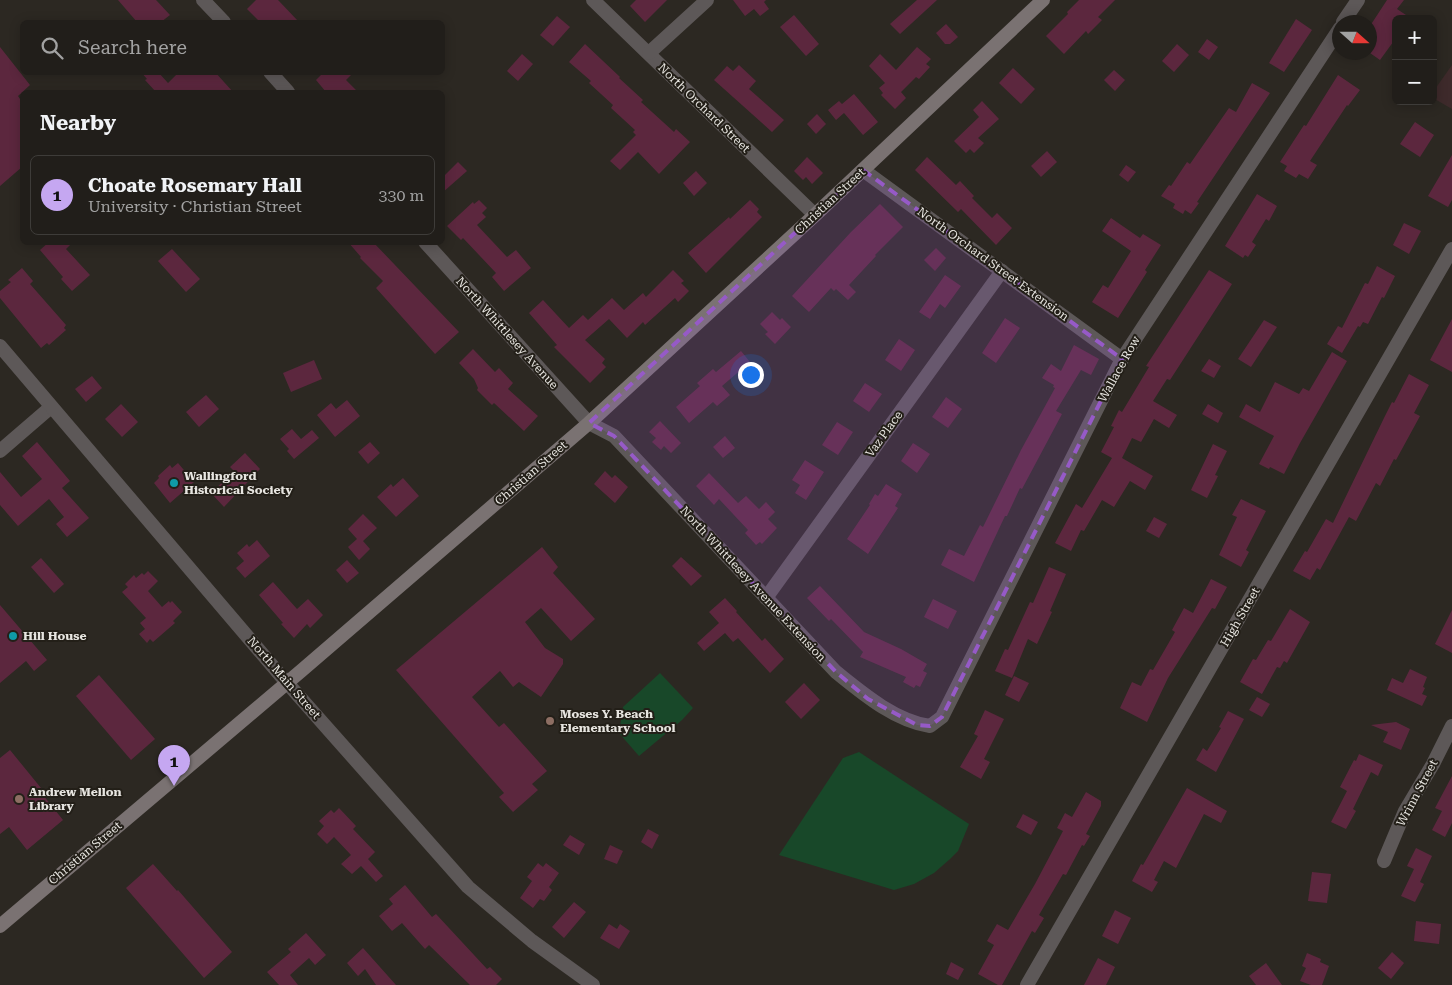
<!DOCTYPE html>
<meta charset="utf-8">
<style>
body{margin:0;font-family:"Roboto Serif",serif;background:#2d2b27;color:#f1f3f6}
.controls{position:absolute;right:15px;top:15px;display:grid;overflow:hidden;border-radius:8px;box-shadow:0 2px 12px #0003}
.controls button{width:45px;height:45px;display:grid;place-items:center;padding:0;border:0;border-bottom:1px solid #3e3c39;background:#211e1a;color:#f1f3f6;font:25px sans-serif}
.compass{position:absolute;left:1332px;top:15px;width:45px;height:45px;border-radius:50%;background:#211e1a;box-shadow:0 2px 12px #0003;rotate:111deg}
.you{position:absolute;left:750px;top:374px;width:18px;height:18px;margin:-12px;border:4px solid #fff;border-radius:50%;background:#1a73e8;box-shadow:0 0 0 8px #1a73e833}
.badge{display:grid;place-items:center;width:32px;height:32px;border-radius:50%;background:#c5a7f1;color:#111;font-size:16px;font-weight:700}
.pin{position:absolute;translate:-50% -41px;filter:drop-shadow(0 1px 2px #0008)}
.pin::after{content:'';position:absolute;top:26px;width:18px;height:15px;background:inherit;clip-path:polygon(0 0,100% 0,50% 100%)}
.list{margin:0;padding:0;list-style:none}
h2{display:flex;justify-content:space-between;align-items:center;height:65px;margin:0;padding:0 20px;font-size:21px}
h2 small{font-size:16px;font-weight:400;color:#a2a2a2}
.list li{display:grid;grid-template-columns:32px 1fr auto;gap:15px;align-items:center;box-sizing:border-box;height:80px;margin:0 10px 10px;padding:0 10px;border:1px solid #3e3c39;border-radius:8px}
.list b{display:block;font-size:19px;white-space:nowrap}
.list p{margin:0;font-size:16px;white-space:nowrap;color:#a2a2a2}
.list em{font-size:16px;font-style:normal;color:#a2a2a2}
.icon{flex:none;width:28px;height:28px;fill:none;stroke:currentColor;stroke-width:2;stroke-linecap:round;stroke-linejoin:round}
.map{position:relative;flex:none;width:1452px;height:985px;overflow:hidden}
.search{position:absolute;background:#211e1a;box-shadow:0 2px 12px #0003;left:20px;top:20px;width:425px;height:55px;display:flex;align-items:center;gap:12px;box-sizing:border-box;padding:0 18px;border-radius:8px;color:#a2a2a2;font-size:19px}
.panel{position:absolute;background:#211e1a;box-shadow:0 2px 12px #0003;left:20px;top:90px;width:425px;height:155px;border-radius:8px}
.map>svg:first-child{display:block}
.commercial{fill:#3e2a2b}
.green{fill:#184829}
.building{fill:#5c273e}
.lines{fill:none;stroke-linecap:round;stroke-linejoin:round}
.minor{stroke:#5d5858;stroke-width:14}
.tertiary{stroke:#5d5858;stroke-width:14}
.secondary{stroke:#7a7272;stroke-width:14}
.marked{fill:#965ac7;fill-opacity:0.2;stroke:#965ac7;stroke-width:4;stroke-dasharray:10 6;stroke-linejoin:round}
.culture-dot{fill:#0f9aa8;stroke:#231f18;stroke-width:2}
.education-dot{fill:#8d6e63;stroke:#231f18;stroke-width:2}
.labels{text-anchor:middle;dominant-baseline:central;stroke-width:4;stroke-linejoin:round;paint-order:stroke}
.street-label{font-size:12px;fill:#e7e5e0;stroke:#231f18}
.poi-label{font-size:12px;font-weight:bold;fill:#e7e5e0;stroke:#231f18;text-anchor:start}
</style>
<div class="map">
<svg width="1452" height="985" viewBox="0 0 1452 985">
<rect width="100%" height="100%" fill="#2c2822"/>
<polygon class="commercial" points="1452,65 1452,109 1433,98 1433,92"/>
<g class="green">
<polygon points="660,673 693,708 682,720 639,756 619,733 623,707"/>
<polygon points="859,752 969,824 958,851 950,859 934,873 914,884 894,890 779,855 843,758"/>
</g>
<g class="building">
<polygon points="118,0 156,0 170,15 161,22 137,22"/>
<polygon points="256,0 278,0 299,22 260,22 247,9"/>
<polygon points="636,0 667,0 645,22 630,6"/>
<polygon points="733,0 766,0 764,2 769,9 760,16 754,9 745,16"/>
<polygon points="917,0 937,0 900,34 890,24"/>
<polygon points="1079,0 1115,0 1098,17 1102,20 1088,34 1086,31 1064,54 1046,36 1068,14 1067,12"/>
<polygon points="1387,0 1404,0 1397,9 1412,19 1396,19 1396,38 1380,60 1370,53 1370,26"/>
<polygon points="794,15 819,44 806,56 780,27"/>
<polygon points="557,16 570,27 553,46 540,35"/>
<polygon points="1296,19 1312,30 1284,72 1269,63"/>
<polygon points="946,24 958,37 950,44 945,44 936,33"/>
<polygon points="1207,39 1218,47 1209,60 1198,52"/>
<polygon points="585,44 620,77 619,78 643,100 641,102 674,132 676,129 690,142 659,174 638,152 620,170 610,161 636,135 633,132 635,130 611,108 613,105 589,83 591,81 569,62"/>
<polygon points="1177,44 1189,55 1174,72 1162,61"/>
<polygon points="0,47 30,85 18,96 22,102 22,167 0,186"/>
<polygon points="917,47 931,59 926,64 930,67 919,79 916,77 901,92 906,98 895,109 881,95 883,93 879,88 885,83 869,66 880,54 896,70"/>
<polygon points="522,54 533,64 518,81 507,71"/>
<polygon points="739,65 756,81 749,89 784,120 772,132 714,80 727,66 733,71"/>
<polygon points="1013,68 1035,89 1021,104 999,83"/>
<polygon points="1114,70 1125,80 1115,91 1104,80"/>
<polygon points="141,72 158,72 168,83 179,72 215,72 233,92 156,92 145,80 147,79"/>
<polygon points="324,72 354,72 346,80 358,92 326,92 316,80"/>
<polygon points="1338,75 1360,90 1348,106 1347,105 1310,161 1317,165 1308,179 1299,174 1296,178 1284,171 1287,166 1280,162 1304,125 1306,126"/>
<polygon points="1252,83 1270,93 1197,202 1199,203 1191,214 1185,210 1183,214 1173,208 1175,204 1161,196 1169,185 1171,186 1187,162 1190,164 1229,108 1236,112"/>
<polygon points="854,94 878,122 863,135 844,113 836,120 828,110 839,101 842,104"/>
<polygon points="982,101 999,119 978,138 984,143 974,153 970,149 966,153 954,141 979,117 973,110"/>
<polygon points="817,114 826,124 816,134 807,124"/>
<polygon points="1415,122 1434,135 1420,157 1400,144"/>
<polygon points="1047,151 1057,162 1041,177 1031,166"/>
<polygon points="1452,155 1452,200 1448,207 1428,196"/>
<polygon points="807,157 823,173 812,184 806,177 803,180 794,171"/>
<polygon points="927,157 956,185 960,181 974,196 972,198 992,218 997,213 1012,228 996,245 961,209 958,212 915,170"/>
<polygon points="458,162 467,171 442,193 442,178"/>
<polygon points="1126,165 1136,172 1128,182 1119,175"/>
<polygon points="696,171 707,183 694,196 683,183"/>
<polygon points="1257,194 1277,206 1269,221 1266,219 1252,242 1256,245 1248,257 1245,255 1243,258 1225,246"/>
<polygon points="479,200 487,208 482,213 486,217 477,225 507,257 516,250 531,268 504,291 492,277 496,273 463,238 461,240 447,226 473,202 474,204"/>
<polygon points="750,200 759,209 757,212 762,217 706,273 688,253 729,217 730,219"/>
<polygon points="880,204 903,227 875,255 876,256 849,285 856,292 848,300 836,289 834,291 831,288 809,312 792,296 851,232"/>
<polygon points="1111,218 1140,238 1143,234 1161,245 1145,270 1147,272 1118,318 1092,302 1103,285 1108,288 1131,251 1102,231"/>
<polygon points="1404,223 1421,231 1409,254 1393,245"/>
<polygon points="49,242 73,242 66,249 90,275 72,291 61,279 63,277 40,250"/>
<polygon points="348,242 373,242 459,332 435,354 376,288 383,281 360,258 361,257"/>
<polygon points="936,248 946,258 935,271 924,260"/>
<polygon points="172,249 200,279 186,292 158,261"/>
<polygon points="1377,266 1395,276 1384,298 1382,297 1368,324 1363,322 1360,327 1358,326 1342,353 1327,344 1338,326 1342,328 1365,283 1368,284"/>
<polygon points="22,268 33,281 30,284 66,325 64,328 66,330 49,345 47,343 41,348 0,298 0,291 11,282 8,280"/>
<polygon points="673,270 684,281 681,283 689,291 678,302 675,298 645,325 643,322 627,338 609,319 585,340 605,359 602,363 606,367 590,383 554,347 557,345 529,313 543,300 569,328 583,315 588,320 612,298 624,310 643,293 646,297"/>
<polygon points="1209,270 1232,284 1170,380 1167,379 1153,401 1177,415 1169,428 1154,419 1141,442 1132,438 1122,458 1153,476 1145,490 1130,481 1114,507 1102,500 1084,531 1081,530 1071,551 1055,543 1076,504 1082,508 1112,458 1101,452 1114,427 1111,426 1119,410 1122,412 1149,367 1146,366"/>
<polygon points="945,275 961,286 945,308 940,304 930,319 919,312"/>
<polygon points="772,312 780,320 782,318 791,327 775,344 765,334 768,332 760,324"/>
<polygon points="1005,318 1020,328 996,363 982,353"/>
<polygon points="1452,319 1452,372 1430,360"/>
<polygon points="1264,320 1277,327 1251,367 1238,359"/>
<polygon points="899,339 915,350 901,371 885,360"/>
<polygon points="1074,345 1099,359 1091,375 1081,370 1056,411 1062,414 1022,489 1020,488 1007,516 1005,516 974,582 941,565 949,549 964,556 980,525 983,527 1021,450 1055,388 1053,387 1054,385 1042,378 1051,364 1061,371"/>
<polygon points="473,349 495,372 499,368 513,383 508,389 538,416 524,431 494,403 492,405 477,390 478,388 474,379 459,363"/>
<polygon points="741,351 750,362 722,386 730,395 717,406 713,402 689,423 676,407 700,386 697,383 713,369 716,372"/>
<polygon points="1332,352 1347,361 1300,443 1284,474 1270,467 1269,469 1259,464 1274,436 1239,417 1246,404 1260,412 1275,382 1299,394 1303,388 1309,391"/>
<polygon points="1209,359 1221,366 1214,378 1201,371"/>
<polygon points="314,360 322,379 291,392 283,373"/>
<polygon points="1409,374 1429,385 1414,413 1420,416 1396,460 1394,459 1380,486 1376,483 1356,521 1349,517 1320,570 1317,568 1310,580 1293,571 1305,551 1307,552 1326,519 1333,523 1384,418 1392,402 1394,403"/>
<polygon points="92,376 102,388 86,402 75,389"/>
<polygon points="865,383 882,394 869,412 853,401"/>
<polygon points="206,395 219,409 199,427 186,412"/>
<polygon points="946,397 962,409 948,428 932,417"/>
<polygon points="347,400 360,416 335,437 317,415 331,403 336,409"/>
<polygon points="121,404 138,422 122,437 105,419"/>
<polygon points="1208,404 1223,413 1218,423 1202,414"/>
<polygon points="660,421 681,443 671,453 664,446 661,450 652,442 656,438 649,432"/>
<polygon points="837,422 853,432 838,455 822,445"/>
<polygon points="292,429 301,439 312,430 319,438 294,459 287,451 289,449 280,439"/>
<polygon points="725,436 735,448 723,458 713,447"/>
<polygon points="37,442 70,481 62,488 89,518 67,537 56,524 64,517 49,499 18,526 0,505 0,472 21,497 42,479 22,456"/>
<polygon points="370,442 380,453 368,464 358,452"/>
<polygon points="913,443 930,454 917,473 901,461"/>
<polygon points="1213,444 1227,451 1215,475 1218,476 1207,498 1191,490"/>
<polygon points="245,453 260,469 224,507 211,493 234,471 230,467"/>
<polygon points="805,460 824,472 806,500 795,493 800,485 792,480"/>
<polygon points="178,463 194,482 170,503 154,483 159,478 158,476 170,465 172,468"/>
<polygon points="605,471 612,478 615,475 628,487 615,503 594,484"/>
<polygon points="709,473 738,503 746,496 759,509 766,502 775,512 768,519 777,528 762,544 760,542 756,545 745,533 748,530 719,499 714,505 696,486"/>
<polygon points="403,478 419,496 396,517 377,497 391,484 393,487"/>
<polygon points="886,484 902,494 895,506 898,508 868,554 847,539 870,505 869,504 875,494 878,496"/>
<polygon points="1241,499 1266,511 1246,550 1249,552 1241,567 1219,555 1237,517 1232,515"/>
<polygon points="363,514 377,528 363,541 370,549 359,560 348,547 357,539 348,529"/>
<polygon points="1154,517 1167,524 1159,538 1146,531"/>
<polygon points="257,540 270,556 245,578 236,568 244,561 237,553 247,544 249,547"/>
<polygon points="542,547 558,567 553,573 595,619 571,641 541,608 525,622 545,648 563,659 563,664 541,697 519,682 513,687 500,671 472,697 499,727 504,723 547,771 532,784 538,790 513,812 499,797 504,793 396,670"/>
<polygon points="681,557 702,576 691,586 672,566"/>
<polygon points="41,558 64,584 54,593 31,567"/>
<polygon points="347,560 359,573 347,583 336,570"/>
<polygon points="1049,567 1066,574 1050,611 1052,612 1037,644 1028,639 1012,678 995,671 1005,649 1008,650 1030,602 1033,603"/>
<polygon points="148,571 158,581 148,591 162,607 169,601 170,603 172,601 182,612 173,621 175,623 153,642 150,639 147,643 139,634 145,629 140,623 146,618 122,592 128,587 125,584 134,575 136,578 142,573 144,575"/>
<polygon points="1211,579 1227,587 1215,609 1212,608 1168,678 1147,722 1120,708 1132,682 1141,686 1150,669 1153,670 1175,632 1172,630 1184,608 1193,613"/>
<polygon points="273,582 297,609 308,599 323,615 310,628 307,624 294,638 281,624 283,623 259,595"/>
<polygon points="820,586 864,632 901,649 927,664 923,671 927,673 920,687 916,685 914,688 903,682 906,677 860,657 863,652 831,619 829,621 807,598"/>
<polygon points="725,598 737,611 736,612 762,641 765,638 784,659 770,673 738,638 733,642 725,633 704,651 697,643 719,623 709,612"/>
<polygon points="933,599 957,611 948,629 924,617"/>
<polygon points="0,605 47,660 34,671 26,661 0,683"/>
<polygon points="1290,609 1310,622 1287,663 1284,661 1280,668 1277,667 1262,694 1240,682 1253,659 1256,660 1268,640 1271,641"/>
<polygon points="1452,610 1452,653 1435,644"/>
<polygon points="1410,669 1427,677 1423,687 1425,688 1422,694 1427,696 1422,706 1387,690 1392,678 1403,683"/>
<polygon points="99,675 155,739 131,760 76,696"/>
<polygon points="1014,676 1029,683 1019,702 1005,695"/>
<polygon points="804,683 820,700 801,719 785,702"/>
<polygon points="1257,697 1270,704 1262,717 1249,710"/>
<polygon points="985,710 1004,719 984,759 990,762 981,779 960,767 978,736 974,734"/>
<polygon points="1228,711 1244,719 1216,772 1196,760 1203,748 1207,751 1221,728 1219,727"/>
<polygon points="1396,722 1410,729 1401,750 1383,742 1388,732 1371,725"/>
<polygon points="10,750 41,788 39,790 63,820 27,850 9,827 0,834 0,758"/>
<polygon points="1359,754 1383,765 1378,776 1371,772 1353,809 1356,811 1346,829 1331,822 1347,791 1340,787 1354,760 1356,761"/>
<polygon points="1452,776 1452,823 1445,837 1432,830 1442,811 1435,808"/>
<polygon points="1187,788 1227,811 1221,823 1204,814 1176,868 1164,861 1154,880 1158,882 1152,892 1132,881 1141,864 1143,865"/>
<polygon points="1086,792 1101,801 1101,806 1086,834 1090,836 1084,846 1082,845 1066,875 1063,874 1039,915 1044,918 1035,933 1032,931 1002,985 998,985 978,974 994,945 987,941 997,924 1008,930 1035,884 1063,831 1057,828 1065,813 1072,817"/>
<polygon points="339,808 356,826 353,829 375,852 368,859 383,876 376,882 361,866 352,874 341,864 351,855 334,837 327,844 317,834 324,826 319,821 331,810 334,813"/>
<polygon points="1023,814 1038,822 1031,835 1016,827"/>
<polygon points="648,829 659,835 652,849 641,842"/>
<polygon points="570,835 585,844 579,855 563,845"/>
<polygon points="610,845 623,851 617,864 604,859"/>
<polygon points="1416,848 1432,856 1420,882 1424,884 1415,902 1401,896 1414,869 1407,866"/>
<polygon points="538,863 543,867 546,863 559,873 549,887 552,890 544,901 540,899 533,908 520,898 532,881 527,877"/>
<polygon points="153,864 177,891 178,890 232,952 204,978 126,888"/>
<polygon points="1312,872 1331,874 1327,903 1308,901"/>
<polygon points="405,885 432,917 436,914 487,969 490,967 502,979 496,985 470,985 429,945 425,949 402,923 392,931 379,916 393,904 389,899"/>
<polygon points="574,902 586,912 564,938 552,927"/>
<polygon points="1115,910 1131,918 1118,944 1102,936"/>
<polygon points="1416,921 1441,924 1439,944 1414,941"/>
<polygon points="609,924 617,929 620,924 630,931 619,949 600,938"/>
<polygon points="306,933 326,955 315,965 309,958 290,975 298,985 279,985 267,972 291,952 288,949"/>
<polygon points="363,948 396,985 376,985 365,969 358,976 347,963"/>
<polygon points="1392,952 1404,963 1391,979 1378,968"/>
<polygon points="1307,953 1321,959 1320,962 1329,966 1322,985 1311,985 1300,981 1306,968 1302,966"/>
<polygon points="1098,958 1115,967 1106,985 1084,985"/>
<polygon points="951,962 964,969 958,980 946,974"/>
<polygon points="1266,963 1282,985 1256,985 1249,976"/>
</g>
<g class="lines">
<g class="minor">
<polyline points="203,0 224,22"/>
<polyline points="593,0 815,215"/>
<polyline points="1343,22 1358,0"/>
<polyline points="649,53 707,0"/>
<polyline points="270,72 288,92"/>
<polyline points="863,170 1122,359"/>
<path d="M425,242l164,181 25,13 222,236c26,21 59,49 94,54l12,-9 180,-358 218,-331"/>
<polyline points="0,451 51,407"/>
<polyline points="766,598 1002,271"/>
<polyline points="1384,861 1405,811 1433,764 1452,726"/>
<polyline points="1027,985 1452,249"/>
</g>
<polyline class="tertiary" points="0,346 281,676 468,887 532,941 593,985"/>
<polyline class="secondary" points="0,926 301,671 589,423 815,215 1043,0"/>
</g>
<path class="marked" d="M863,170l259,189 -180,358 -12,9 -13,-1 -49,-26 -32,-27 -222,-236 -25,-13z"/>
<g class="culture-dot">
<circle cx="174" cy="483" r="5"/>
<circle cx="13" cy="636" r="5"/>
</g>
<g class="education-dot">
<circle cx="550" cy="721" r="5"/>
<circle cx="19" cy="799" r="5"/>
</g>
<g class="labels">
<g class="street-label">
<text transform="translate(704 108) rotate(44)">North Orchard Street</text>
<text transform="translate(830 201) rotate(-43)">Christian Street</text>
<text transform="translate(993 264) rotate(36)">North Orchard Street Extension</text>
<text transform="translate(507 333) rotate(48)">North Whittlesey Avenue</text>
<text transform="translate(1119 369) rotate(-61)">Wallace Row</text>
<text transform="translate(884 434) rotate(-54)">Vaz Place</text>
<text transform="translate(531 473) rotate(-41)">Christian Street</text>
<text transform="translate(753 584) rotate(47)">North Whittlesey Avenue Extension</text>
<text transform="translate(1240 617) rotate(-60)">High Street</text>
<text transform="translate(284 678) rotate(49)">North Main Street</text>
<text transform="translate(1417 793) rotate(-62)">Wrinn Street</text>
<text transform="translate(85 853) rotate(-40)">Christian Street</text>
</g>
<g class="poi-label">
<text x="184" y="476">Wallingford<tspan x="184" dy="14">Historical Society</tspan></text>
<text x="23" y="636">Hill House</text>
<text x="560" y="714">Moses Y. Beach<tspan x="560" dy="14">Elementary School</tspan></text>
<text x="29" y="792">Andrew Mellon<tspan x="29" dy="14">Library</tspan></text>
</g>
</g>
</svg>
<div class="controls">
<button>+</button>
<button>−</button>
</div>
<svg class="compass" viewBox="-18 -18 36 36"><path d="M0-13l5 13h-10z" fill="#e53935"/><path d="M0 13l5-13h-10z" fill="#a2a2a2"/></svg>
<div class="you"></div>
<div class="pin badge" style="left:174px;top:786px">1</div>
<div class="search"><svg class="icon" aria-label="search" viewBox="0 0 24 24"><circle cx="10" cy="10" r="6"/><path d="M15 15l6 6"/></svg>Search here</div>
<section class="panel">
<h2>Nearby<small></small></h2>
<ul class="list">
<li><span class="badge">1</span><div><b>Choate Rosemary Hall</b><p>University · Christian Street</p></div><em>330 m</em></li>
</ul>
</section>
</div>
